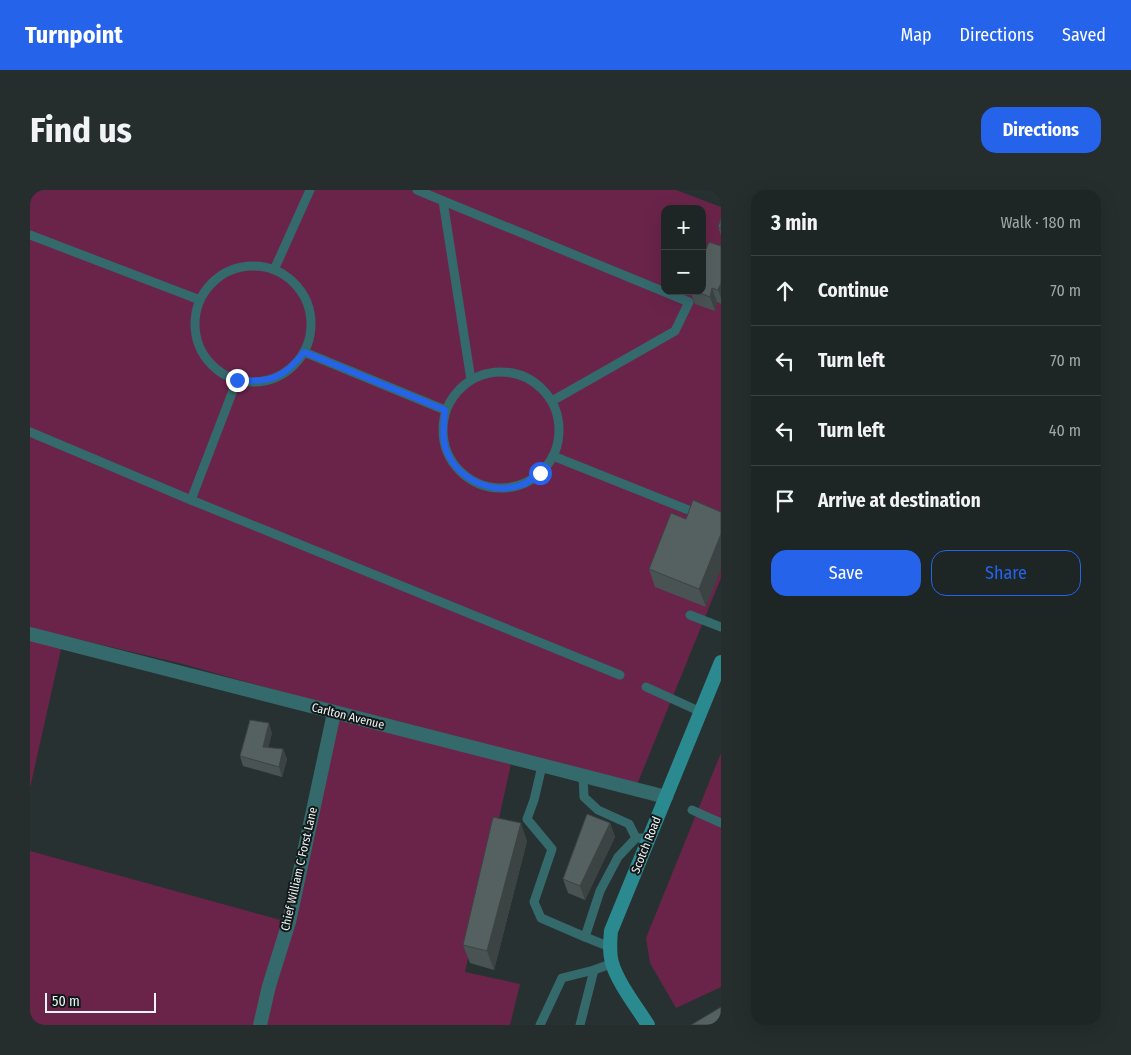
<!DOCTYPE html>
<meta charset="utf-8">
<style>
body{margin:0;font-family:"Fira Sans Condensed",sans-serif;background:#252d2d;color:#f1f3f6}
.controls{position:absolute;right:15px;top:15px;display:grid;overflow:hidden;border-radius:10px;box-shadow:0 5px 20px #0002}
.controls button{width:45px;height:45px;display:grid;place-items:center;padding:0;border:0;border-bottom:1px solid #3b4242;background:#1d2525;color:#f1f3f6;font:25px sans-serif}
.scale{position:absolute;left:15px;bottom:12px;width:111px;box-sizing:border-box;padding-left:5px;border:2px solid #eef4f5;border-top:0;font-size:14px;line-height:18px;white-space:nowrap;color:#eef4f5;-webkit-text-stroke:4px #131818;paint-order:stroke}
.stop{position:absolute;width:15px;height:15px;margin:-11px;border:4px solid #2563eb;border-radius:50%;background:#fff}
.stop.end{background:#2563eb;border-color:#fff;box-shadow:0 1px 5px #0008}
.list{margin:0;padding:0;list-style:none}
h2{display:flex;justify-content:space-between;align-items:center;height:65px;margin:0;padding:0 20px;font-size:21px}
h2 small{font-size:16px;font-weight:400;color:#a0a5a7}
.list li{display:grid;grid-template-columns:32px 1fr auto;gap:15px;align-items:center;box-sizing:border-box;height:70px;padding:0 20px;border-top:1px solid #3b4242}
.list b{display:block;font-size:19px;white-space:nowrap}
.list em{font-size:16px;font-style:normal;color:#a0a5a7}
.actions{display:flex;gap:10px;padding:15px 20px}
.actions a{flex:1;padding:11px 0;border:1px solid #2563eb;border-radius:15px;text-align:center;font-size:18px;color:#2563eb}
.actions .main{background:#2563eb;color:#fff}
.icon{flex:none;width:28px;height:28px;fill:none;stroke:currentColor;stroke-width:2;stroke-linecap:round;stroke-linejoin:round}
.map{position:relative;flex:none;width:691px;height:835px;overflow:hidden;border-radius:15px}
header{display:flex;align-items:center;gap:30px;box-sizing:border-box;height:70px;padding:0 25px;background:#2563eb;color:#fff}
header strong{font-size:24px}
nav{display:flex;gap:28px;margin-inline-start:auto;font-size:18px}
.intro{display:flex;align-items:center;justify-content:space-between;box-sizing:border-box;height:120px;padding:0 30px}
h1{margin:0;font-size:35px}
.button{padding:12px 22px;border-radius:15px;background:#2563eb;color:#fff;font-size:18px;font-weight:700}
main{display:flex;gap:30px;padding:0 30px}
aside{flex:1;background:#1d2525;border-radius:15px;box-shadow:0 5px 20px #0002}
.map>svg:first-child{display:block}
.green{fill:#6a244a;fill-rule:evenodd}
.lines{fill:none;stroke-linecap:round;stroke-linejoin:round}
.service{stroke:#346a6c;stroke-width:9}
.minor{stroke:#346a6c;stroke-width:14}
.tertiary{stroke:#346a6c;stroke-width:14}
.secondary{stroke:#2b8a8f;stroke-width:14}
.wall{fill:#495353}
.shaded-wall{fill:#3c4343}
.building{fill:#556060;stroke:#3c4343}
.route{stroke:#2563eb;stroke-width:6}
.labels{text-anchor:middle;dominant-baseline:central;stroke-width:4;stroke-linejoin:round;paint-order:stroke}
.street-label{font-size:12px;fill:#eef4f5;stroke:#131818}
</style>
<header>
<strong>Turnpoint</strong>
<nav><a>Map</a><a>Directions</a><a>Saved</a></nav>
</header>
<div class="intro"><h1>Find us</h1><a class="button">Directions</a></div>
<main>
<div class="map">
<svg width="691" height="835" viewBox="0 0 691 835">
<rect width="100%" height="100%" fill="#273131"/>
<g class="green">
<path d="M0,0h646l45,17v371l-85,209 -123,-32 -48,217 55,12 -10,41h-480v-174l258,71 47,-215 -152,-43 -119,-28 -34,152zM635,19h37v82h-37z"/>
<polygon points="691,563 691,797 646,818 620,773 616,748"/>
</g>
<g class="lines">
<g class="service">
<polyline points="387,0 659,112 645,141 522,211"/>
<polyline points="413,11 441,190"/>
<polyline points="0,45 170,110"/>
<circle cx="223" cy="134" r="58"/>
<polyline points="244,80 280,0"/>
<polyline points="274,162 415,220"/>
<circle cx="471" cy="240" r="58"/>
<polyline points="0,242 161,310 590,485"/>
<polyline points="523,266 691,333"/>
<polyline points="161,310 207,190"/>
<polyline points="660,425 691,437"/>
<polyline points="616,497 671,522"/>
<polyline points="512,576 504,610 497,629 522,659 504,712 511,728 555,747"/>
<polyline points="553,586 554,607 568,620 599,634 606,648"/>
<polyline points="662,620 691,633"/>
<polyline points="580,757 555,747 570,701 588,667 606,648 619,648"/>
<polyline points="510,835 532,788 564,780"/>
<polyline points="550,835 564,780 583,773"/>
</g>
<polyline class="minor" points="230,835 239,796 259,732 304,523"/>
<polyline class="tertiary" points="0,444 636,607"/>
<path class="secondary" d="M618,835c-12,-19 -30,-42 -36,-62 -3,-11 -2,-21 -1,-32l110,-269"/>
</g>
<g class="wall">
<polygon points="688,37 691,38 691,45"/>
<polygon points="691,56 691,114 687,112 685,121 665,114 660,101 672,101"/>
<polygon points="656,329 676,417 625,397 619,379"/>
<polygon points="242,543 238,558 253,559 257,569 252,587 213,576 210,566"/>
<polygon points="580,633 585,647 555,710 538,703 533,689"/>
<polygon points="497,651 464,780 440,773 433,755"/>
</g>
<g class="shaded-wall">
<polygon points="691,93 691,108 688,100"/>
<polygon points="682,98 687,112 685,121 680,107"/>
<polygon points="691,344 691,379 676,417 669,399"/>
<polygon points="239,533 242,543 236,566 233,557"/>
<polygon points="253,559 257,569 252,587 249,577"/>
<polygon points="491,633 497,651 464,780 457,761"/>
<polygon points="580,633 585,647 555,710 550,696"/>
</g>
<g class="building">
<polygon points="691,28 691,38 688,37"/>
<polygon points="679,52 691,56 691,93 688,100 682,98 680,107 665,101 672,101 672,69"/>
<polygon points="663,310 691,322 691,344 669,399 619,379 641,323 656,329"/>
<polygon points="220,530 239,533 233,557 253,559 249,577 210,566"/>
<polygon points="557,624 580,633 550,696 533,689"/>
<polygon points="463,627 491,633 457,761 433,755"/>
<polygon points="691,817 691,835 661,835"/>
</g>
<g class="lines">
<path class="route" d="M207,190c33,3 47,-2 67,-28l141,58c-1,11 -3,25 0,36 9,32 47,51 79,38 5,-3 11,-8 16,-11"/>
</g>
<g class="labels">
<g class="street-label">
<text transform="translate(318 526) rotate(14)">Carlton Avenue</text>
<text transform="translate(616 655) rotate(-68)">Scotch Road</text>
<text transform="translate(269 679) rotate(-77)">Chief William C Forst Lane</text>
</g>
</g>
</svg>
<div class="controls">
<button>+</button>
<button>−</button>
</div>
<div class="scale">50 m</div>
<div class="stop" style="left:510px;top:283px"></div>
<div class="stop end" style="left:207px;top:190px"></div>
</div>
<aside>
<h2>3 min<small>Walk · 180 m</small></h2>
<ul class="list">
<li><svg class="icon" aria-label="ahead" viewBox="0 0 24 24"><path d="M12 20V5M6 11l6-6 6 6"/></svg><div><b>Continue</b></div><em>70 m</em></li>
<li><svg class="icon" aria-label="left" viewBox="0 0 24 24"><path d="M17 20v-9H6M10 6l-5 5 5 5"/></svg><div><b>Turn left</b></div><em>70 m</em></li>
<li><svg class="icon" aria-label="left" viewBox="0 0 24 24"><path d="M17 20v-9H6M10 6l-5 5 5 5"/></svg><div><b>Turn left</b></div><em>40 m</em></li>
<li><svg class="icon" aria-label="arrive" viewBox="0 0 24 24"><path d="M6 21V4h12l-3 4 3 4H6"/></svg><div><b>Arrive at destination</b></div></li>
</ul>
<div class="actions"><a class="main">Save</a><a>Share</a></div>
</aside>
</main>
